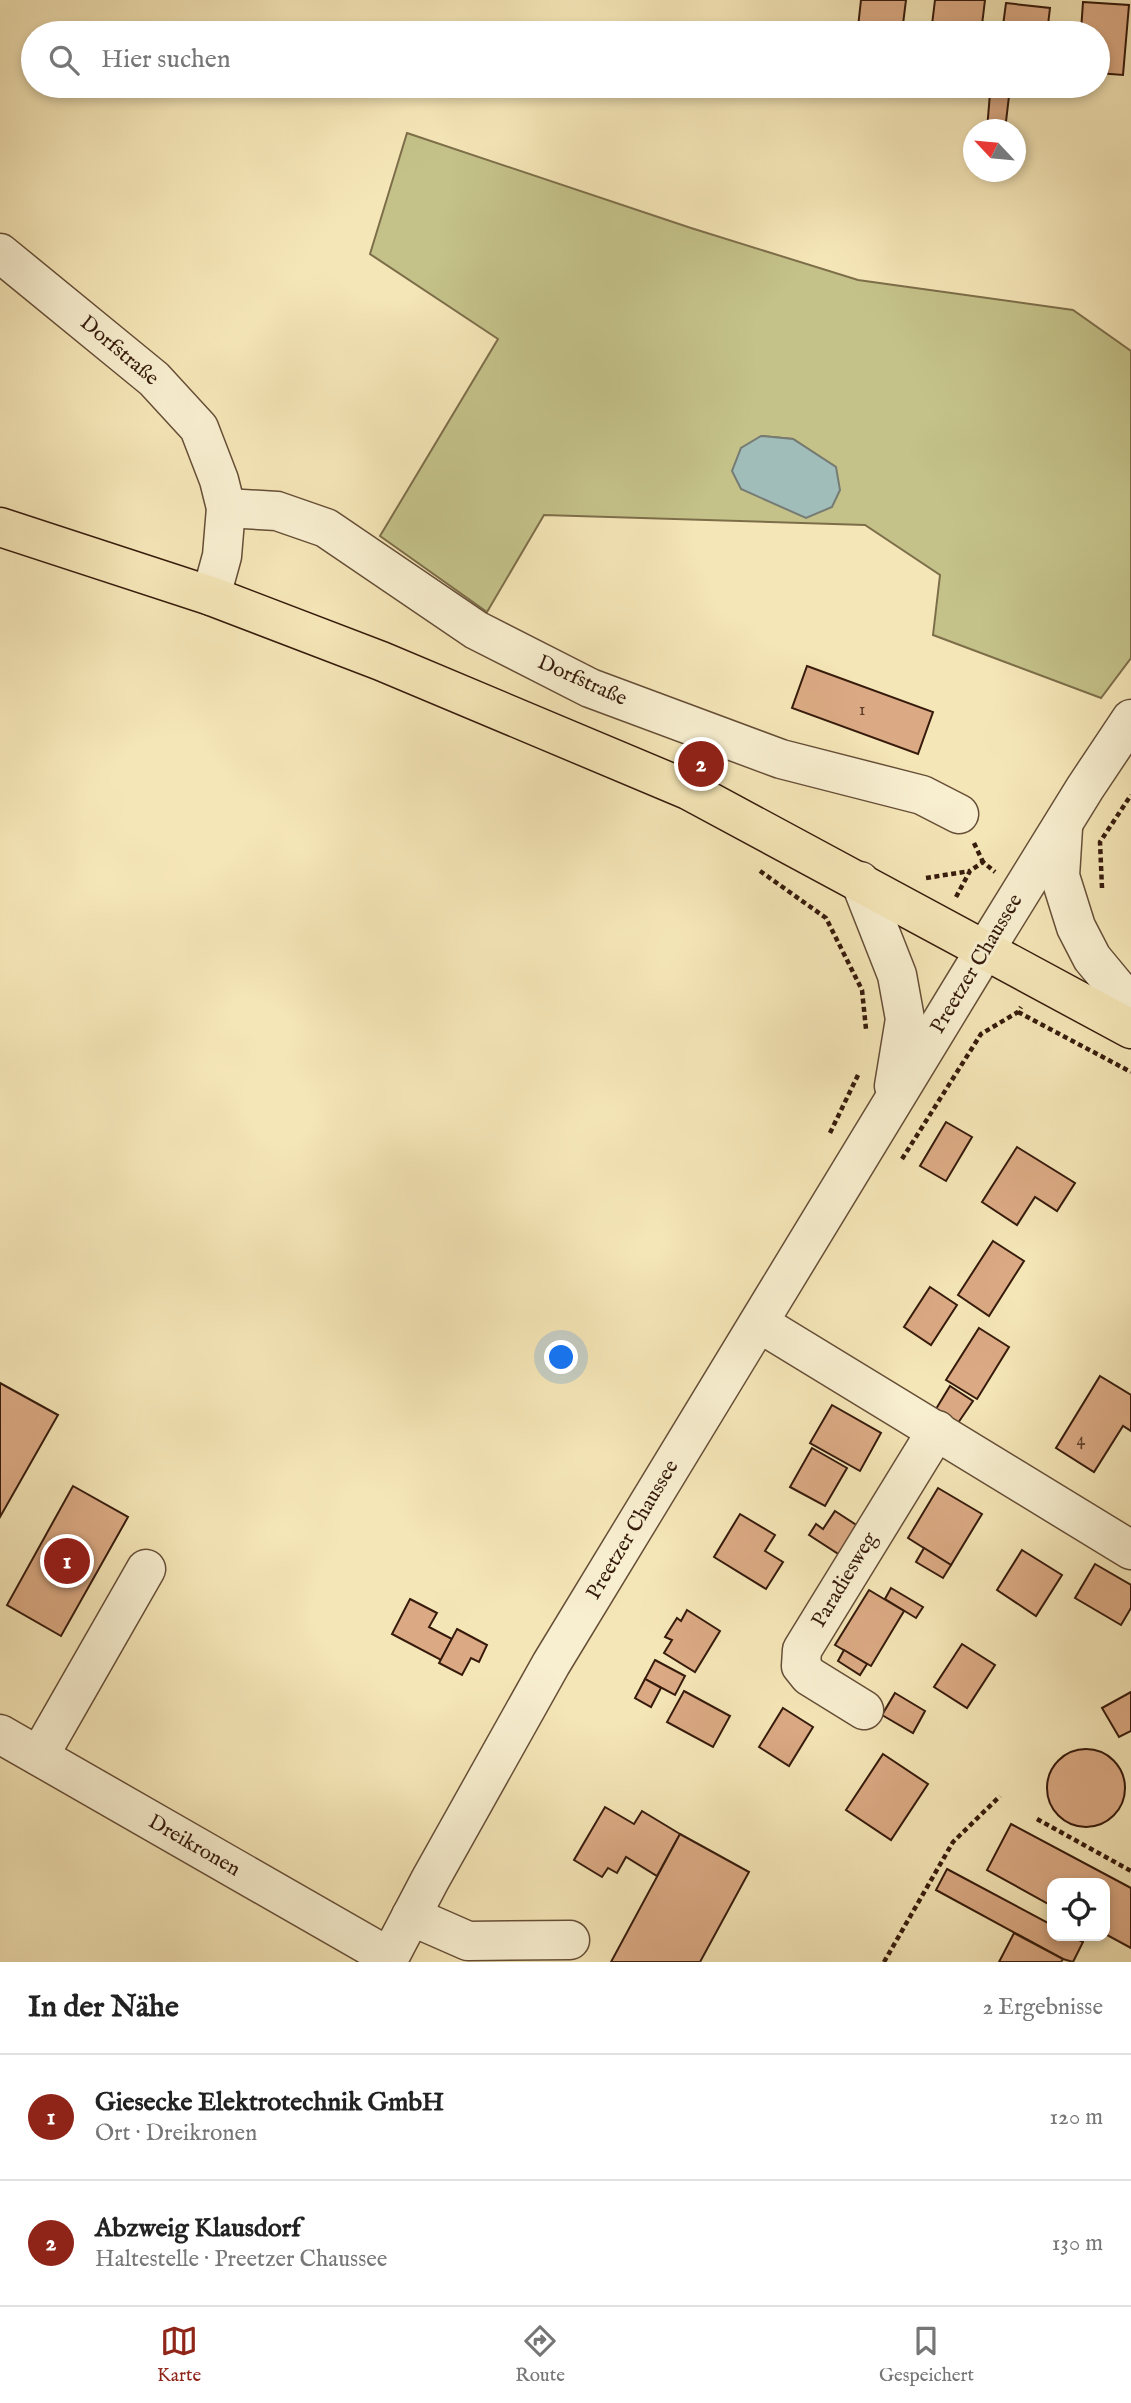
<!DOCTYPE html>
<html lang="de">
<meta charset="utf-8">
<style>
body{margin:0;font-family:"IM FELL English",serif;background:#f2f2f2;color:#222}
.controls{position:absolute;right:21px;bottom:21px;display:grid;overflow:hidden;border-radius:14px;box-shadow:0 4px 10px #0003}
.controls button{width:63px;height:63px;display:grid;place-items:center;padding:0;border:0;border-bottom:2px solid #e0e0e0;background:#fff;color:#222;font:35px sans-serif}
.compass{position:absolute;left:963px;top:119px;width:63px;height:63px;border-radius:50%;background:#fff;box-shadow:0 4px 10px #0003;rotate:296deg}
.you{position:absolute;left:562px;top:1358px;width:24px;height:24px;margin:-18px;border:5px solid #fff;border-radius:50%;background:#1a73e8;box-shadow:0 0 0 10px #1a73e833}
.badge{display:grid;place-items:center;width:46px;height:46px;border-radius:50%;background:#8f2418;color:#fff;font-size:23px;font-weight:700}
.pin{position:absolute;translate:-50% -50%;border:4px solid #fff;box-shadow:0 2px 7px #0006}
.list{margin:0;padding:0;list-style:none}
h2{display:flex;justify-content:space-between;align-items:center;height:91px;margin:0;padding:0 28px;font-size:30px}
h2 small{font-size:23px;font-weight:400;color:#767676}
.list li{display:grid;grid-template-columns:46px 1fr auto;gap:21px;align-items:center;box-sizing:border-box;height:126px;padding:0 28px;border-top:2px solid #e0e0e0}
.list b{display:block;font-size:26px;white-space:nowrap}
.list p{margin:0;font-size:23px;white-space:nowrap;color:#767676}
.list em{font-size:23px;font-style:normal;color:#767676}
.icon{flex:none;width:38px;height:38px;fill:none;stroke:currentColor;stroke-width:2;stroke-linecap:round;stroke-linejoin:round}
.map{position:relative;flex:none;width:1131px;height:1962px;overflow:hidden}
.search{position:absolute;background:#fff;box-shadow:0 4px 10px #0003;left:21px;right:21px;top:21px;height:77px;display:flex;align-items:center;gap:18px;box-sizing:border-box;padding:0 24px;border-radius:38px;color:#767676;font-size:26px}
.sheet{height:343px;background:#fff}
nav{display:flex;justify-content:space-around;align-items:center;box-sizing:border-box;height:98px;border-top:2px solid #e0e0e0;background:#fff;font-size:19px;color:#767676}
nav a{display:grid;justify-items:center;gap:4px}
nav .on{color:#8f2418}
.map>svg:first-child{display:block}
.green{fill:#c4c289;stroke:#7d6e4a;stroke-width:2;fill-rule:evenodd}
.water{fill:#a0bdb9;stroke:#767c74;stroke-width:2}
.building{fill:#dbaa84;stroke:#361b0c;stroke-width:2}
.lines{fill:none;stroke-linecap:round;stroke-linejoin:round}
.minor-casing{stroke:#664e37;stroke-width:41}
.major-casing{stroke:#361b0c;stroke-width:41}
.path{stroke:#361b0c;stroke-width:4.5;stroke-dasharray:5 3.5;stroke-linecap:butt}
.minor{stroke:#f8efd0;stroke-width:38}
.major{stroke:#f5e6b7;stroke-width:38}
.labels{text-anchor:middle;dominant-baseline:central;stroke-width:6;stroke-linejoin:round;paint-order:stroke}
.number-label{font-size:18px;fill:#5f3f2a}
.street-label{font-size:21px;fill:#361b0c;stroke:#f8efd0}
</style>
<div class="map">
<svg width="1131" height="1962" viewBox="0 0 1131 1962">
<rect width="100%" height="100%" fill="#f5e6b7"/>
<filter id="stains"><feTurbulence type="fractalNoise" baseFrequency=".00286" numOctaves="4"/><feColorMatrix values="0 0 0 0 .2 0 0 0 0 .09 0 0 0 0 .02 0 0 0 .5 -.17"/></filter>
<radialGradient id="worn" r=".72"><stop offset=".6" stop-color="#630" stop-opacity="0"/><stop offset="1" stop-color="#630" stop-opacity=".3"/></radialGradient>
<path class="green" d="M407,133l284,95 167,52 215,30 58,41v307l-30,40 -168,-63 7,-60 -75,-50 -321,-10 -57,97 -107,-76 118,-197 -128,-85zM761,436l32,3 43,28z"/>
<polygon class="water" points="761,436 793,439 836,467 840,490 832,507 806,518 741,489 732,471 741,448"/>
<g class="building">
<polygon points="861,0 906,0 902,32 858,27"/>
<polygon points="935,0 985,0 981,33 931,33"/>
<polygon points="1083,2 1129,5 1123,75 1098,73 1098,33 1072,33 1072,30 1081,31"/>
<polygon points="1006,3 1050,8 1047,33 1002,33"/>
<polygon points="990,93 1009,96 1005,130 987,130"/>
<polygon points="807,666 933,712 918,754 792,708"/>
<polygon points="946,1122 972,1137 946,1181 920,1166"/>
<polygon points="1017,1147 1075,1183 1057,1211 1035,1197 1017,1225 982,1202"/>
<polygon points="993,1241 1024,1261 989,1316 958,1295"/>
<polygon points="930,1287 957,1305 931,1345 904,1327"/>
<polygon points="979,1328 1009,1347 977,1399 946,1380"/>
<polygon points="1100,1376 1131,1395 1131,1431 1123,1426 1094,1472 1056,1448"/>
<polygon points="0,1383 58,1415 0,1517"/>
<polygon points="950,1386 973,1401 958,1423 936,1409"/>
<polygon points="832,1405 881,1433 860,1471 810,1443"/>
<polygon points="812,1448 847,1468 825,1506 790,1487"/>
<polygon points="73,1486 128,1517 61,1636 7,1605"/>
<polygon points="938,1488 982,1514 951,1565 908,1538"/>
<polygon points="835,1511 858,1526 840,1555 809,1535 816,1524 823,1529"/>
<polygon points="740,1514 775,1535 765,1551 783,1562 766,1589 714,1557"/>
<polygon points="924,1548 951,1565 943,1578 916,1562"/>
<polygon points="1022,1550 1062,1575 1036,1616 997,1590"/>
<polygon points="1095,1564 1131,1585 1131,1608 1121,1625 1075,1598"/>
<polygon points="891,1588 923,1607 916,1618 885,1599"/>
<polygon points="869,1590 904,1611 871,1666 835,1645"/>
<polygon points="410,1599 437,1613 429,1627 452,1639 441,1660 392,1634"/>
<polygon points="687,1610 720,1631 695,1672 664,1653 672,1640 665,1637 677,1618 681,1621"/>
<polygon points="457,1629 487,1645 479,1662 471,1658 462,1675 439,1663"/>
<polygon points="962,1644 995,1665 967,1708 934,1687"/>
<polygon points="844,1650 867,1664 860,1675 838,1661"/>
<polygon points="655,1660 685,1676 675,1695 645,1679"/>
<polygon points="645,1679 661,1688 651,1707 635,1698"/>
<polygon points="684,1691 730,1716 713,1747 667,1722"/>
<polygon points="1131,1692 1131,1731 1119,1737 1102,1708"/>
<polygon points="895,1693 925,1711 913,1733 882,1715"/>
<polygon points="783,1708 813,1727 789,1766 759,1747"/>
<circle cx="1086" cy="1788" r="39"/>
<polygon points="883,1754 928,1784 891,1840 846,1810"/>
<polygon points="605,1807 634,1824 642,1811 680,1834 657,1876 626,1857 617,1873 608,1868 602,1877 574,1860"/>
<polygon points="1011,1824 1131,1888 1131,1948 1105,1934 1105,1883 1052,1883 1052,1906 987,1870"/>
<polygon points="680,1834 749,1872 700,1962 611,1962"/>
<polygon points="947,1869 1052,1925 1052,1936 1071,1936 1083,1942 1073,1962 1063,1959 936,1890"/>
<polygon points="1014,1933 1063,1959 1061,1962 999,1962"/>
</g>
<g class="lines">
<defs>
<g id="minor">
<polyline points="0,253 154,379 199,428 219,480 226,508 222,556 211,596"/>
<polyline points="226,508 277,511 326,528 476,630 590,688 781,759 922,795 959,814"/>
<polyline points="1063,828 1060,876 1076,927 1092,958 1131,1005"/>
<polyline points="860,881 897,975 905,1019 894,1086"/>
<polyline points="759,1323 1131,1550"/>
<polyline points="864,1710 809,1676 801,1666 802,1650 937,1430"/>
<polyline points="0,1734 389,1957"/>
<polyline points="39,1756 146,1569"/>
<polyline points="411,1916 468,1941 570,1940"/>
<polyline points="387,1962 430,1880 551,1664 985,950 1085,788 1131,719"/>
</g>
<polyline id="major" points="0,527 211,596 381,661 688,790 1131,1029"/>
</defs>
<use href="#minor" class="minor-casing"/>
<use href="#major" class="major-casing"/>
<g class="path">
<polyline points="974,843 983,862"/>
<polyline points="760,871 826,918 862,990 866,1029"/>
<polyline points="926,878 970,871"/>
<polyline points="1102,888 1100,842 1131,795"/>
<polyline points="956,897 970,871 983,862 995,872"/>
<polyline points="1018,1012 1131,1072"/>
<polyline points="830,1133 858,1075"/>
<polyline points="902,1159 981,1034 1018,1012 1021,1007"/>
<polyline points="1037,1819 1131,1871"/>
<polyline points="884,1962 953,1842 1000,1796"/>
</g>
<use href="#minor" class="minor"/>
<use href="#major" class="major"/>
</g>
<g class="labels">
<g class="number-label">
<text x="862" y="710">1</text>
<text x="1081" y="1440">4</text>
</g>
<g class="street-label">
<text transform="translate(119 351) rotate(40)">Dorfstraße</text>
<text transform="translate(582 681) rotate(24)">Dorfstraße</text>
<text transform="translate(977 964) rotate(-59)">Preetzer Chaussee</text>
<text transform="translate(633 1530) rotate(-59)">Preetzer Chaussee</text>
<text transform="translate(845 1580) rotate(-59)">Paradiesweg</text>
<text transform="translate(194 1846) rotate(30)">Dreikronen</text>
</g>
</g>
<rect width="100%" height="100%" filter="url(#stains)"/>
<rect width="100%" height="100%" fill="url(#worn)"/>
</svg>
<div class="controls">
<button><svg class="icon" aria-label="locate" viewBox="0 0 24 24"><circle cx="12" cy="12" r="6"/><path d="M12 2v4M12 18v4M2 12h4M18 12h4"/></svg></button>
</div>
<svg class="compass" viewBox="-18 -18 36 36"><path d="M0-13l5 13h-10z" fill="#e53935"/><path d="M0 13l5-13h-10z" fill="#767676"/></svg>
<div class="you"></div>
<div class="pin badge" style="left:67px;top:1561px">1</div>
<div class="pin badge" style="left:701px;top:764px">2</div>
<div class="search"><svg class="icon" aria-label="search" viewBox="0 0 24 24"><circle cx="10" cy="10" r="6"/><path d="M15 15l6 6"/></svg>Hier suchen</div>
</div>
<section class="sheet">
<h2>In der Nähe<small>2 Ergebnisse</small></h2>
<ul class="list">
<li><span class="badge">1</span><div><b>Giesecke Elektrotechnik GmbH</b><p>Ort · Dreikronen</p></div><em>120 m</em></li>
<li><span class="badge">2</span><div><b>Abzweig Klausdorf</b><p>Haltestelle · Preetzer Chaussee</p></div><em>130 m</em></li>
</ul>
</section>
<nav>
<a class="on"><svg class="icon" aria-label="map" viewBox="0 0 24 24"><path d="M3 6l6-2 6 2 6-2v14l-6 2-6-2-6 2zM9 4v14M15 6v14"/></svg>Karte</a>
<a><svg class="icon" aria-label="directions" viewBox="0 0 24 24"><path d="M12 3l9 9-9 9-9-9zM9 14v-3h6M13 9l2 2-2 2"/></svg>Route</a>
<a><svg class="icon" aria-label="saved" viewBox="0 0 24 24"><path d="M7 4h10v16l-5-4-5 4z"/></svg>Gespeichert</a>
</nav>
